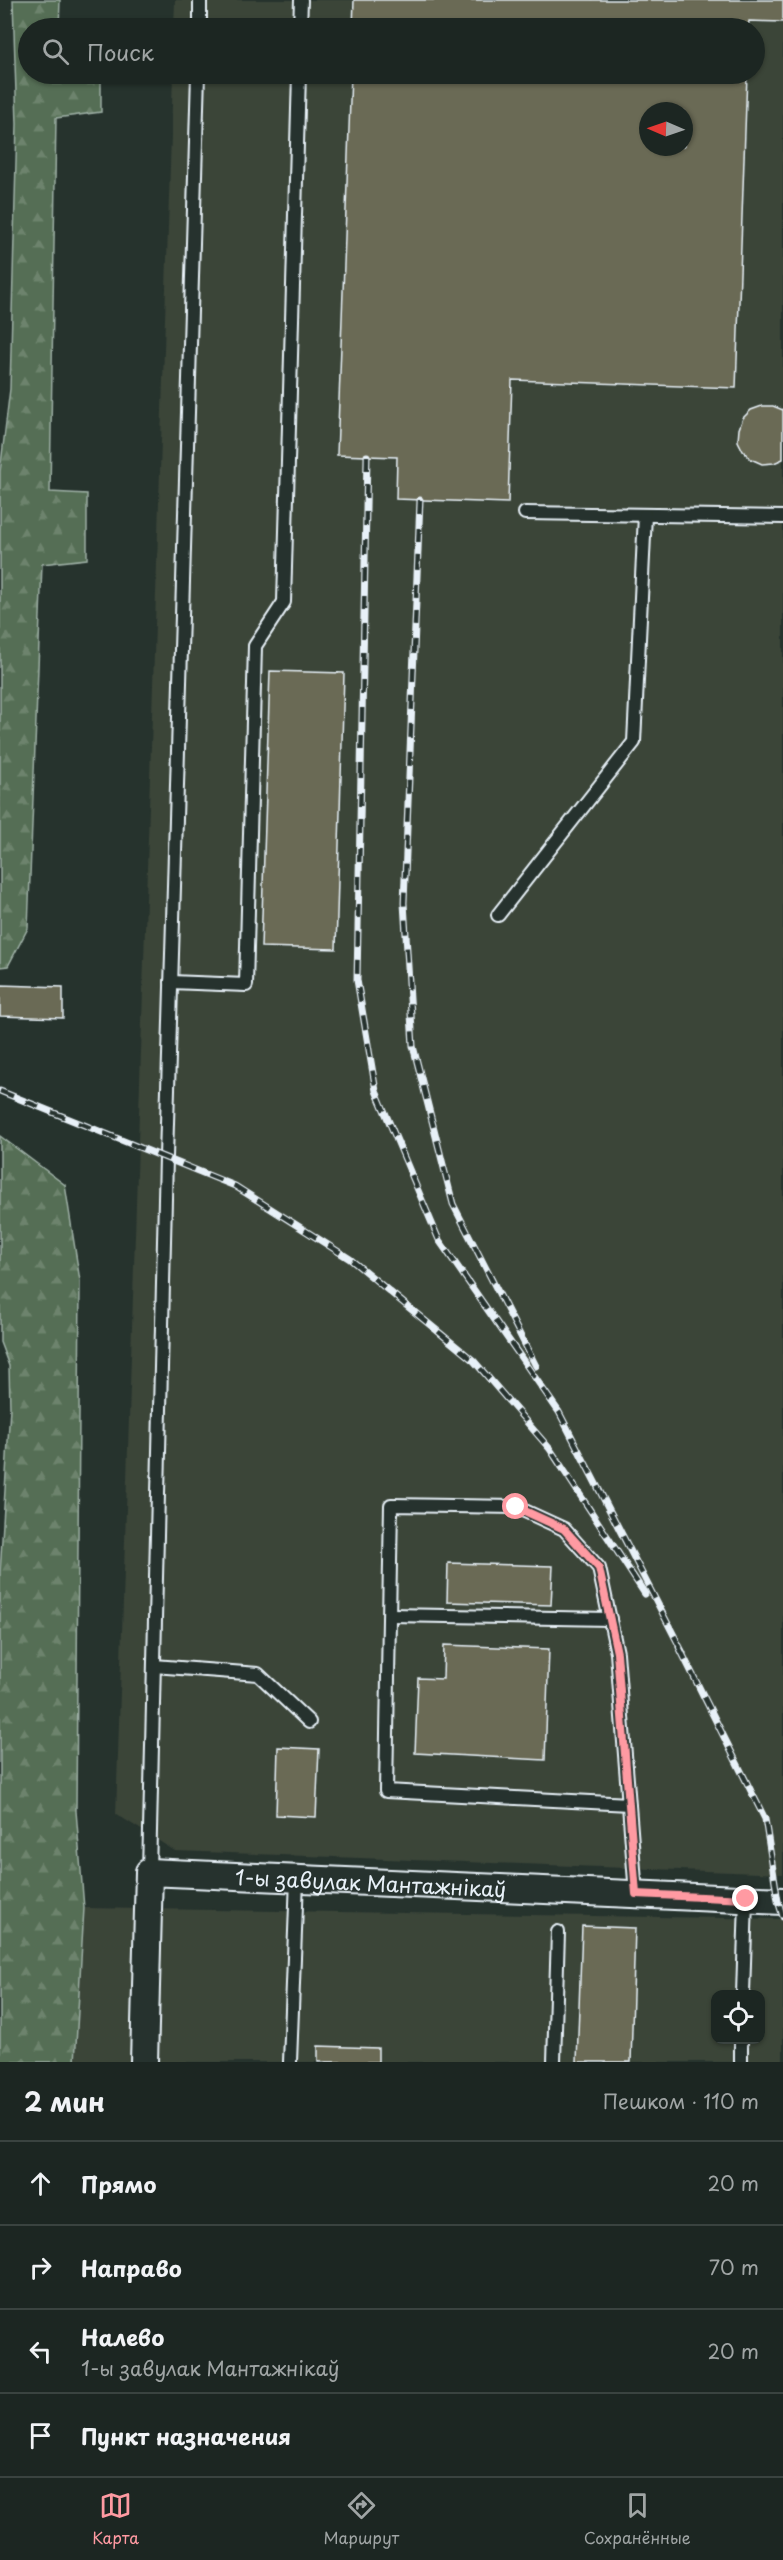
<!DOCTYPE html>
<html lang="ru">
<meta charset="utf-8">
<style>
body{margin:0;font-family:"Playpen Sans",sans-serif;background:#29322f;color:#f1f3f6}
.controls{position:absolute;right:18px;bottom:18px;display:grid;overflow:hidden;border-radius:12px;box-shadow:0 2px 4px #0004}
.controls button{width:54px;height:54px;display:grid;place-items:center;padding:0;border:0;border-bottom:2px solid #3a4340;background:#1c2622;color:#f1f3f6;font:30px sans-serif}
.compass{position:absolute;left:639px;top:102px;width:54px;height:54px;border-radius:50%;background:#1c2622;box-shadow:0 2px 4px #0004;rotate:272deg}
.stop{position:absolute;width:18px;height:18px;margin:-14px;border:4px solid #ff9aa2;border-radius:50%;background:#fff}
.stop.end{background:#ff9aa2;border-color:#fff;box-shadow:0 2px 6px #0008}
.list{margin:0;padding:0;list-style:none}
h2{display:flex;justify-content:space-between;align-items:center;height:78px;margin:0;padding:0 24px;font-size:26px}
h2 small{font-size:20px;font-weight:400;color:#a0a5a5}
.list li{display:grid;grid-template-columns:39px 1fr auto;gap:18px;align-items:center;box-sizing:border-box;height:84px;padding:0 24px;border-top:2px solid #3a4340}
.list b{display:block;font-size:22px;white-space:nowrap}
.list p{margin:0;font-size:20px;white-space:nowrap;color:#a0a5a5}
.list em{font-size:20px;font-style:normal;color:#a0a5a5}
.icon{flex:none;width:33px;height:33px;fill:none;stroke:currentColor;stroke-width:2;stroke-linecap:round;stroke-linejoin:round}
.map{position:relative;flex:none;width:783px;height:2062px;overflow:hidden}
.search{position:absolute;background:#1c2622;box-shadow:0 2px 4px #0004;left:18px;right:18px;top:18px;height:66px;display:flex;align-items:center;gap:15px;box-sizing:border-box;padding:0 21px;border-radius:33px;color:#a0a5a5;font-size:22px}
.sheet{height:414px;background:#1c2622}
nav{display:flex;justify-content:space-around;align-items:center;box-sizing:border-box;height:84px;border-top:2px solid #3a4340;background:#1c2622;font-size:16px;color:#a0a5a5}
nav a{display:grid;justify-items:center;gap:3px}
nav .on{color:#ff9aa2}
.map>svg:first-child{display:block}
.built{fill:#3a4439;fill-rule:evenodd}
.forest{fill:url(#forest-firs);stroke:#9eb0a6;stroke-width:1.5}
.building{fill:#6a6a55;stroke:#e8f1f8;stroke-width:1.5;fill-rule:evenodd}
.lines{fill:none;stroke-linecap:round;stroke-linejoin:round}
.service-casing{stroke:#e8f1f8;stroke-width:16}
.minor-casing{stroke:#e8f1f8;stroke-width:30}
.service{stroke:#26332d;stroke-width:12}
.minor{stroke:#26332d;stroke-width:26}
.rail-casing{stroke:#e8f1f8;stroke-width:7}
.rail{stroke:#26332d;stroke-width:4.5;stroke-dasharray:14;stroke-linecap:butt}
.route{stroke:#ff9aa2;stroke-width:8}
.labels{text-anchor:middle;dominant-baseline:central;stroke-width:5;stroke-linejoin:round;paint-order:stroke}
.street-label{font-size:21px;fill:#e8f1f8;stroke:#26332d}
</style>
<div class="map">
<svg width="783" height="2062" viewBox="0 0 783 2062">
<defs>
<pattern id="forest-firs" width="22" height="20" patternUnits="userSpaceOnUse" patternTransform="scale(1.5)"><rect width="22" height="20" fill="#556e54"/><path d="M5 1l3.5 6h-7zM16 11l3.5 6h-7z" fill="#6d836d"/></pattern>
</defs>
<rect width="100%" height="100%" fill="#26332d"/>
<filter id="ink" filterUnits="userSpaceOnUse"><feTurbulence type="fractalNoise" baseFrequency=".0167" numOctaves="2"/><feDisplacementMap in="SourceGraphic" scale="12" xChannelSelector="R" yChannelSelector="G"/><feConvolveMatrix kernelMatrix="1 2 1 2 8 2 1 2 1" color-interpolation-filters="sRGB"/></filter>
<g filter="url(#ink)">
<g class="built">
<path d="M175,0h608v1874l-608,-23 -59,-37 57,-1740h581v-46h-580zM648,111h36v36h-36z"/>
<path d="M84,1908l699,11v143h-708zM716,1994h44v46h-44z"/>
</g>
<g class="forest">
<polygon points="13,0 60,0 59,28 28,28 28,74 101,74 101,112 56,118 50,492 87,494 87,559 42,564 28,928 8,966 0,967 0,472 10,389 17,124"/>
<polygon points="0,1136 65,1185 80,1281 76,1811 84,1908 75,2062 0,2062 0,1573 10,1408 9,1366 0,1342"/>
</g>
<g class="building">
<polygon points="354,0 783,0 783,22 749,21 748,28 353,28"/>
<path d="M351,74h396l-11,314 -224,-8 -4,123 -112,-4 1,-42 -60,-2zM648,111h36v36h-36z"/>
<polygon points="762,406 773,406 783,410 783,459 774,463 762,464 751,459 743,451 738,441 739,429 743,418 751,410"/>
<polygon points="270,671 344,673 336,949 261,947"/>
<polygon points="0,985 63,987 63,1018 0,1016"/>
<polygon points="448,1563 553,1566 551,1605 447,1602"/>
<polygon points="444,1645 549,1649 545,1760 415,1753 418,1678 443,1679"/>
<polygon points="278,1747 319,1749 316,1817 276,1815"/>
<polygon points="582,1926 635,1928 631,2062 577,2062"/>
<polygon points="318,2046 378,2048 378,2062 318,2062"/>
</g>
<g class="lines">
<defs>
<g id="service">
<polyline points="200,28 200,0"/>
<polyline points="300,28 301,0"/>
<polyline points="525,513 783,517"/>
<polyline points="498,915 634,742 645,515"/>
<polyline points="171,982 246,985 255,646 284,602 299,74"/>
<polyline points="390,1615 610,1619"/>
<polyline points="154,1666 258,1674 309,1722"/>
<polyline points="629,1804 386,1791 391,1505 516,1507 564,1529 599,1568 617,1653 634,1869 636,1894"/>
<polyline points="149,1872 166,1157 198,74"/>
<polyline points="743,1994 746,1900"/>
<polyline points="290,2062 297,1879"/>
<polyline points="554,2062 558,1932"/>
<polyline points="741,2062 741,2040"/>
</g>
<g id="minor">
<path id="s1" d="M144,2062l5,-190 634,29"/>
</g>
</defs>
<use href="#service" class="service-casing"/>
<use href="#minor" class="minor-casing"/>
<use href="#service" class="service"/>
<use href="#minor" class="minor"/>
<defs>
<g id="rail">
<polyline points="367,456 357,980 376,1091 439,1240 559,1412 683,1653"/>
<polyline points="420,500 404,903 413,1046 453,1204 536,1366"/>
<polyline points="0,1091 235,1186 350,1259 474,1361 550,1449 645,1594"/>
<polyline points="679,1647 765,1819 778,1901 783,1917"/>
</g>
</defs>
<use href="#rail" class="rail-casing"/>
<use href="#rail" class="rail"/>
</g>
</g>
<g class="lines" filter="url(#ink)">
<polyline class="route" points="516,1507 564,1529 599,1568 617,1653 636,1894 746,1899"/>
</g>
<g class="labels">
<g class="street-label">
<text stroke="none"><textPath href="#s1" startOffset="412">1-ы завулак Мантажнікаў</textPath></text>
</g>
</g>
</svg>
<div class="controls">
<button><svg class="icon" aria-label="locate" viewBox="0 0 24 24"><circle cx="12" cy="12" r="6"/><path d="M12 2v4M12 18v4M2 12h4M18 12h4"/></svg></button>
</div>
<svg class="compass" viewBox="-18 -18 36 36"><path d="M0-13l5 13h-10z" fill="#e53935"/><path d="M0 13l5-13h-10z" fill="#a0a5a5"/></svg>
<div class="stop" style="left:516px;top:1507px"></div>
<div class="stop end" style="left:746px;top:1899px"></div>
<div class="search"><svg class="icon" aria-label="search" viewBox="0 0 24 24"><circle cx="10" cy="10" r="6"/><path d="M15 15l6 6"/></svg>Поиск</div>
</div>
<section class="sheet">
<h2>2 мин<small>Пешком · 110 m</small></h2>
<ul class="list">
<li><svg class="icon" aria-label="ahead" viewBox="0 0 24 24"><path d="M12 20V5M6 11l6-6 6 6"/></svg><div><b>Прямо</b></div><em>20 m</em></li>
<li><svg class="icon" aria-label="right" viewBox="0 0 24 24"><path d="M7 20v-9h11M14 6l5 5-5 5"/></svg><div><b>Направо</b></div><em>70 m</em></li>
<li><svg class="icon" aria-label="left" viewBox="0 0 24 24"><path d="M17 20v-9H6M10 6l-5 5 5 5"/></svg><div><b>Налево</b><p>1-ы завулак Мантажнікаў</p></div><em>20 m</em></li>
<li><svg class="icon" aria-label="arrive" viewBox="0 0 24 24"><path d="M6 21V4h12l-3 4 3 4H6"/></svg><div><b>Пункт назначения</b></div></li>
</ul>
</section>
<nav>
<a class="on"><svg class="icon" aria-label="map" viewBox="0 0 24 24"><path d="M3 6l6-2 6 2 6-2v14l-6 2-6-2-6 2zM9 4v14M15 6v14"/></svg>Карта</a>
<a><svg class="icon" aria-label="directions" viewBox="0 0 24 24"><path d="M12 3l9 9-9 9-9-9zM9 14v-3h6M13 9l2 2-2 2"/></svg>Маршрут</a>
<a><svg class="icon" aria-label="saved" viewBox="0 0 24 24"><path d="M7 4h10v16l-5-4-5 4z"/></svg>Сохранённые</a>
</nav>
